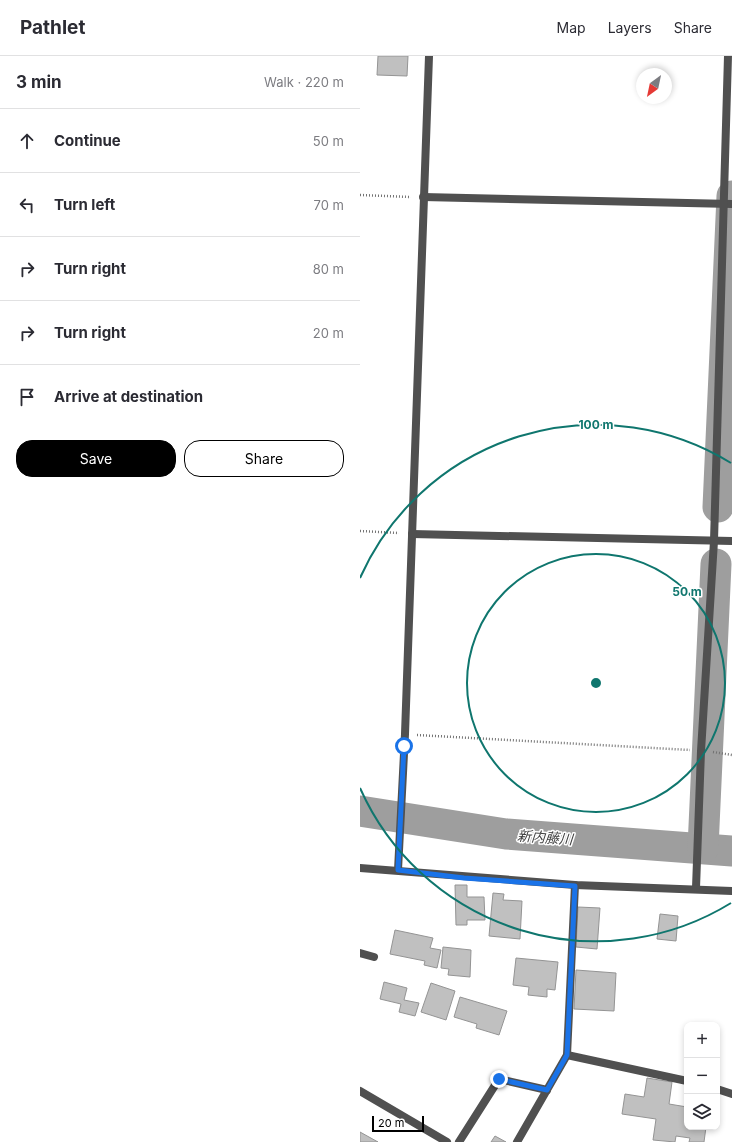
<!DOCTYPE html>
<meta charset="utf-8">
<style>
body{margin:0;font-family:Inter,"Noto Sans JP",sans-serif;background:#f2f2f3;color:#2b2b33}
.controls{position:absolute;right:12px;bottom:12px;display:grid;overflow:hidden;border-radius:8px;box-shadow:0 2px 6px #0003}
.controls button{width:36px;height:36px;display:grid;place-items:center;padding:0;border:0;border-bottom:1px solid #e1e1e2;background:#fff;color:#2b2b33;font:20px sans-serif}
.compass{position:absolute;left:276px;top:12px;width:36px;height:36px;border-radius:50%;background:#fff;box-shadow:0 2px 6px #0003;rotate:213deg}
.scale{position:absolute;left:12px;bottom:10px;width:52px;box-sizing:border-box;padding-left:4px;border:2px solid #000;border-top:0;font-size:11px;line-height:14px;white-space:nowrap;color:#000;-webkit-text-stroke:3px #fff;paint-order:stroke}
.stop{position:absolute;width:12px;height:12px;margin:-9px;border:3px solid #1a73e8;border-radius:50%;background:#fff}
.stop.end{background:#1a73e8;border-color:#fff;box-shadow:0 1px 4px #0008}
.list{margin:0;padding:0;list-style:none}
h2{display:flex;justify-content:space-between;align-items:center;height:52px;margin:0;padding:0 16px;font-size:17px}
h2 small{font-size:13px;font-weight:400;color:#7c7c81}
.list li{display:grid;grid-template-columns:26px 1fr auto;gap:12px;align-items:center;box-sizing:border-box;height:64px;padding:0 16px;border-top:1px solid #e1e1e2}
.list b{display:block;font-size:15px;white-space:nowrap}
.list em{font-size:13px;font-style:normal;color:#7c7c81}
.actions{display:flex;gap:8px;padding:12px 16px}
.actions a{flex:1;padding:9px 0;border:1px solid #000;border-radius:16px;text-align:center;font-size:14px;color:#000}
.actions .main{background:#000;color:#fff}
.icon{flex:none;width:22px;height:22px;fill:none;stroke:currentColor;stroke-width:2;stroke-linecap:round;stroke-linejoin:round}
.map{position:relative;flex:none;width:372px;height:1086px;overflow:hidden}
header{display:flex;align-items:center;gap:24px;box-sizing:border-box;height:56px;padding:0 20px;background:#fff;border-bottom:1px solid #e1e1e2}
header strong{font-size:19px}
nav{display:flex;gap:22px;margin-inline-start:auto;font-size:14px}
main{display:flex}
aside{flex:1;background:#fff}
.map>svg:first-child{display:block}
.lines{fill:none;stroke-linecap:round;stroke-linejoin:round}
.river{stroke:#9e9e9e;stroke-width:31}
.building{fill:#c0c0c0;stroke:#949494}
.path{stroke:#727272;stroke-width:2.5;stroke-dasharray:1 2;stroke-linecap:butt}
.lane{stroke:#505050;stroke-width:8}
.street{stroke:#505050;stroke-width:8}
.route{stroke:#1a73e8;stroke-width:5}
.ring{fill:none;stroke:#0f766e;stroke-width:2}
.labels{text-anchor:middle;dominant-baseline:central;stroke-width:3;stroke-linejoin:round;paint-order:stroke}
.water-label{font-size:14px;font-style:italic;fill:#3f3f3f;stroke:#fff}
.centre{fill:#0f766e;stroke:#fff;stroke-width:2}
.ring-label{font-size:12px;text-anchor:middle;font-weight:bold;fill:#0f766e;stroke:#fff;stroke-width:3;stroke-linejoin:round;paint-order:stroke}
</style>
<header>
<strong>Pathlet</strong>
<nav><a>Map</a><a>Layers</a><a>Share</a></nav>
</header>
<main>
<aside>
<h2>3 min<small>Walk · 220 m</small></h2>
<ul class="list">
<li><svg class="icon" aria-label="ahead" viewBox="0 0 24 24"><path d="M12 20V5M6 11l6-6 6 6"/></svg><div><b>Continue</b></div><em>50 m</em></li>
<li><svg class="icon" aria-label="left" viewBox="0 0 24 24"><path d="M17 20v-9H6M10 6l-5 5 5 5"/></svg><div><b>Turn left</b></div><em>70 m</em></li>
<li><svg class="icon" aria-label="right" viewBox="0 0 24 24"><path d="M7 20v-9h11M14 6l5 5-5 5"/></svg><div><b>Turn right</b></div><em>80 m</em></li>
<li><svg class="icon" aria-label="right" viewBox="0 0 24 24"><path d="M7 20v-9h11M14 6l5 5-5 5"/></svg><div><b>Turn right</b></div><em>20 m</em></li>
<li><svg class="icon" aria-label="arrive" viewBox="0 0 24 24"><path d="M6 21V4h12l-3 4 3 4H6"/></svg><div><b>Arrive at destination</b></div></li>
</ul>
<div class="actions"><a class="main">Save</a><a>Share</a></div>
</aside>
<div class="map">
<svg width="372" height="1086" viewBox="0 0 372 1086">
<rect width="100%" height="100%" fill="#fff"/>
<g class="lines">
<g class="river">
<polyline points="358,451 372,140"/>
<polyline points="0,755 146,778 372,795"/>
<polyline points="343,792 356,508"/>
</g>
</g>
<g class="building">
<polygon points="18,0 48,0 47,20 17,19"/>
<polygon points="95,829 107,829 107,841 124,841 125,864 107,864 107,869 96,869"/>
<polygon points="133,837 144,838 143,844 162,845 160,883 129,880"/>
<polygon points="218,851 240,852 237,893 216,891"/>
<polygon points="300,858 318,860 316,885 297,883"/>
<polygon points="35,874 73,882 70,892 81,894 77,912 64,909 65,905 30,898"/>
<polygon points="83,891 111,894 110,921 88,919 89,913 81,912"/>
<polygon points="156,902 198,906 195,934 187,933 187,941 168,939 169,931 153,929"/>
<polygon points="216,914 256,917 254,955 214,953"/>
<polygon points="24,926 47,932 44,944 59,947 55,960 39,956 41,948 20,943"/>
<polygon points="71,927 95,935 86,964 61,956"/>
<polygon points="100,941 147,955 139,979 116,972 117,968 94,961"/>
<polygon points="287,1022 312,1026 309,1048 327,1051 327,1071 346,1071 344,1086 329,1086 330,1082 316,1080 315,1086 293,1084 296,1063 262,1058 265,1038 284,1041"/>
<polygon points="0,1076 18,1086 0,1086"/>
<polygon points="135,1080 146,1086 131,1086"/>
</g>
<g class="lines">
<g class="path">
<polyline points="0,139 51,141"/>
<polyline points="0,475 39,477"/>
<polyline points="57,679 330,694"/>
<polyline points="353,696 372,699"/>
</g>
<g class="lane">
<polyline points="207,999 327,1025"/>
<polyline points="357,1033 372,1038"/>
</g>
<g class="street">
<polyline points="63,141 372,148"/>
<polyline points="52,478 372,485"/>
<polyline points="0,812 215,829 372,835"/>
<polyline points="38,814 45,678 69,0"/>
<polyline points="336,832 341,695 354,485 368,0"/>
<polyline points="0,897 14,901"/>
<polyline points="0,1035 87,1086"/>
<polyline points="99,1086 139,1023 187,1034"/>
<polyline points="157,1086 207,999 215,829"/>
</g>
</g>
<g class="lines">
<polyline class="route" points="44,690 38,814 104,822 215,830 207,999 187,1034 139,1023"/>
</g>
<g class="ring">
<circle cx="236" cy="627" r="129"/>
<path d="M371 847A258 258 0 0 1 0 732M0 522A258 258 0 0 1 371 407"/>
</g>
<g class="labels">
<g class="water-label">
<text transform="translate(185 781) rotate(4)">新内藤川</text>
</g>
</g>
<circle cx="236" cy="627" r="6" class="centre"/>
<g class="ring-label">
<text x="236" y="373">100 m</text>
<text x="327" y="540">50 m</text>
</g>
</svg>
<div class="controls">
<button>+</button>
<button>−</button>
<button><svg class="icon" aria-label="layers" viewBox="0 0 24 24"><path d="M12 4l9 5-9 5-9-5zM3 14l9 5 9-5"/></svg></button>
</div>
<svg class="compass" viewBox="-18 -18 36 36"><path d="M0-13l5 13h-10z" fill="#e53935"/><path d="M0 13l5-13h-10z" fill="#7c7c81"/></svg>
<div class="scale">20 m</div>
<div class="stop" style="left:44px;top:690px"></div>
<div class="stop end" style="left:139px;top:1023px"></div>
</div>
</main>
